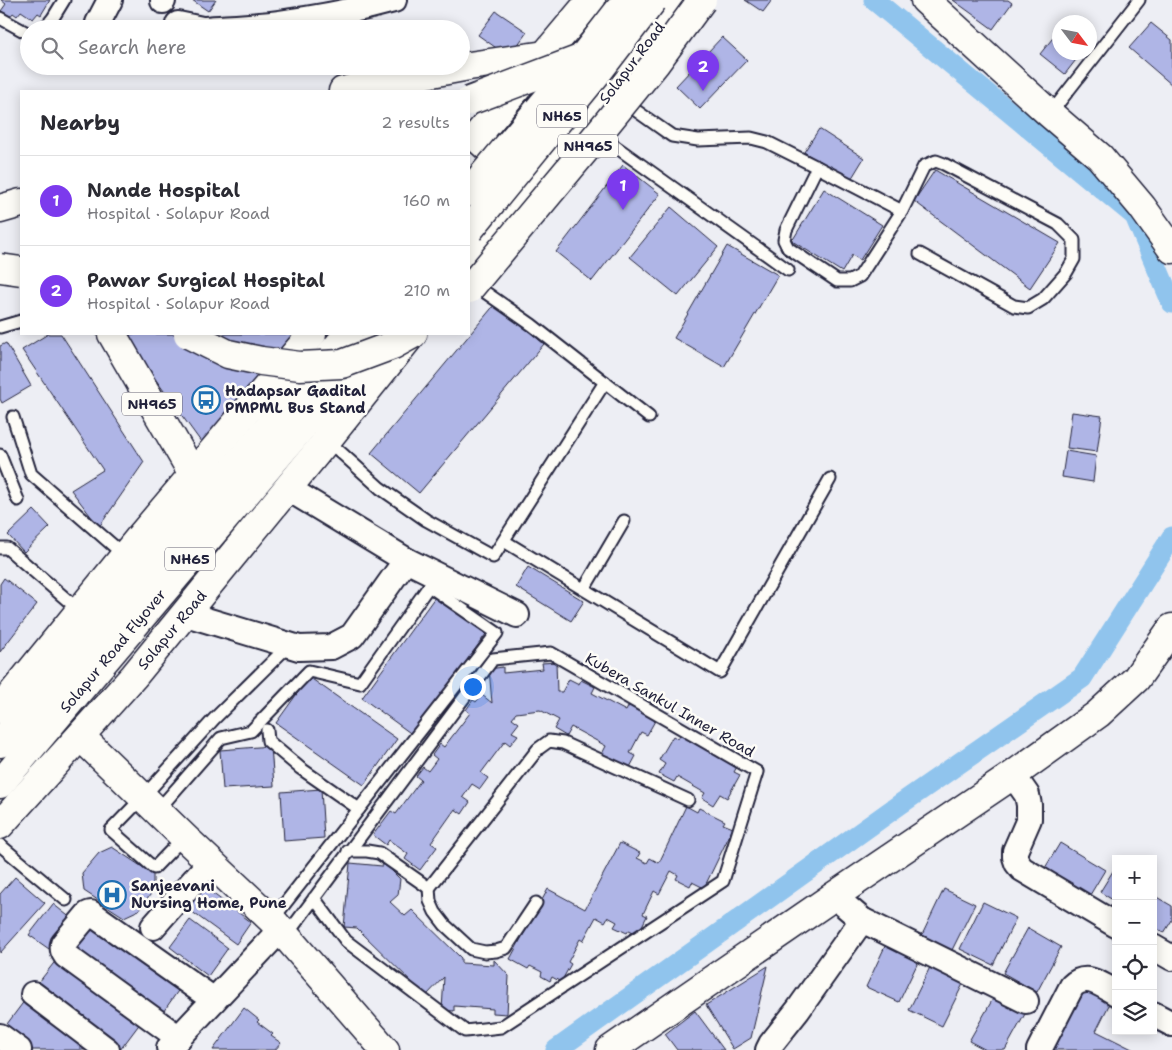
<!DOCTYPE html>
<meta charset="utf-8">
<style>
body{margin:0;font-family:"Shantell Sans",sans-serif;background:#f7f7f7;color:#2b2b33}
.controls{position:absolute;right:15px;bottom:15px;display:grid;overflow:hidden;border-radius:0px;box-shadow:0 2px 12px #0003}
.controls button{width:45px;height:45px;display:grid;place-items:center;padding:0;border:0;border-bottom:1px solid #e1e1e2;background:#fff;color:#2b2b33;font:25px sans-serif}
.compass{position:absolute;left:1052px;top:15px;width:45px;height:45px;border-radius:50%;background:#fff;box-shadow:0 2px 12px #0003;rotate:122deg}
.you{position:absolute;left:472px;top:686px;width:18px;height:18px;margin:-12px;border:4px solid #fff;border-radius:50%;background:#1a73e8;box-shadow:0 0 0 8px #1a73e833}
.badge{display:grid;place-items:center;width:32px;height:32px;border-radius:50%;background:#7c3aed;color:#fff;font-size:16px;font-weight:700}
.pin{position:absolute;translate:-50% -41px;filter:drop-shadow(0 1px 2px #0008)}
.pin::after{content:'';position:absolute;top:26px;width:18px;height:15px;background:inherit;clip-path:polygon(0 0,100% 0,50% 100%)}
.list{margin:0;padding:0;list-style:none}
h2{display:flex;justify-content:space-between;align-items:center;height:65px;margin:0;padding:0 20px;font-size:21px}
h2 small{font-size:16px;font-weight:400;color:#7c7c81}
.list li{display:grid;grid-template-columns:32px 1fr auto;gap:15px;align-items:center;box-sizing:border-box;height:90px;padding:0 20px;border-top:1px solid #e1e1e2}
.list b{display:block;font-size:19px;white-space:nowrap}
.list p{margin:0;font-size:16px;white-space:nowrap;color:#7c7c81}
.list em{font-size:16px;font-style:normal;color:#7c7c81}
.icon{flex:none;width:28px;height:28px;fill:none;stroke:currentColor;stroke-width:2;stroke-linecap:round;stroke-linejoin:round}
.map{position:relative;flex:none;width:1172px;height:1050px;overflow:hidden}
.search{position:absolute;background:#fff;box-shadow:0 2px 12px #0003;left:20px;top:20px;width:450px;height:55px;display:flex;align-items:center;gap:12px;box-sizing:border-box;padding:0 18px;border-radius:28px;color:#7c7c81;font-size:19px}
.panel{position:absolute;background:#fff;box-shadow:0 2px 12px #0003;left:20px;top:90px;width:450px;height:245px;border-radius:0px}
.map>svg:first-child{display:block}
.lines{fill:none;stroke-linecap:round;stroke-linejoin:round}
.canal{stroke:#90c4ed;stroke-width:21}
.building{fill:#afb5e6;stroke:#22223b}
.lane-casing{stroke:#22223b;stroke-width:15}
.street-casing{stroke:#22223b;stroke-width:28}
.secondary-casing{stroke:#22223b;stroke-width:31}
.primary-casing{stroke:#22223b;stroke-width:31}
.highway-casing{stroke:#22223b;stroke-width:31}
.lane{stroke:#fdfcf7;stroke-width:11}
.street{stroke:#fdfcf7;stroke-width:24}
.secondary{stroke:#fdfcf7;stroke-width:28}
.primary{stroke:#fdfcf7;stroke-width:28}
.highway{stroke:#fdfcf7;stroke-width:28}
.highway-bridge-casing{stroke:#22223b;stroke-width:31;stroke-linecap:butt}
.highway-bridge{stroke:#fdfcf7;stroke-width:28}
.labels{text-anchor:middle;dominant-baseline:central;stroke-width:5;stroke-linejoin:round;paint-order:stroke}
.shield{fill:#fdfcf7;stroke:#646373;stroke-width:1}
.shield-label{font-size:14px;font-weight:bold;fill:#22223b}
.street-label{font-size:15px;fill:#22223b;stroke:#fdfcf7}
.poi-label{font-size:15px;font-weight:bold;fill:#22223b;stroke:#fdfcf7;text-anchor:start}
</style>
<div class="map">
<svg width="1172" height="1050" viewBox="0 0 1172 1050">
<rect width="100%" height="100%" fill="#edeef4"/>
<filter id="ink" filterUnits="userSpaceOnUse"><feTurbulence type="fractalNoise" baseFrequency=".02" numOctaves="2"/><feDisplacementMap in="SourceGraphic" scale="10" xChannelSelector="R" yChannelSelector="G"/><feConvolveMatrix kernelMatrix="1 2 1 2 8 2 1 2 1" color-interpolation-filters="sRGB"/></filter>
<g filter="url(#ink)">
<g class="lines">
<g class="canal">
<polyline points="874,0 1135,216 1172,303"/>
<polyline points="556,1050 899,805 1082,678 1172,537"/>
</g>
</g>
<g class="building">
<polygon points="1,0 50,0 41,15 38,13 33,19 21,11 17,16 13,13 9,18 1,11 6,4"/>
<polygon points="192,0 216,0 208,11"/>
<polygon points="745,0 772,0 763,12"/>
<polygon points="953,0 1008,0 1012,3 993,29"/>
<polygon points="496,11 527,32 509,57 478,35"/>
<polygon points="1151,23 1172,40 1172,85 1129,48"/>
<polygon points="394,24 402,29 390,29"/>
<polygon points="1060,29 1060,52 1082,52 1065,74 1040,54"/>
<polygon points="722,37 747,60 700,109 676,86"/>
<polygon points="362,66 384,66 360,69"/>
<polygon points="819,129 864,158 850,181 804,152"/>
<polygon points="623,165 660,194 592,281 556,252"/>
<polygon points="935,170 1060,243 1030,288 914,201"/>
<polygon points="824,189 882,225 860,260 852,255 842,272 792,241"/>
<polygon points="671,207 718,247 678,296 630,257"/>
<polygon points="727,246 778,275 724,367 674,338"/>
<polygon points="496,303 544,344 419,493 371,453"/>
<polygon points="48,334 61,334 144,462 99,527 71,490 103,470 22,350"/>
<polygon points="125,334 298,334 204,446 137,354"/>
<polygon points="6,343 31,386 2,403 0,399 0,346"/>
<polygon points="1072,412 1102,416 1097,452 1067,448"/>
<polygon points="1066,451 1096,456 1093,482 1062,477"/>
<polygon points="34,510 50,527 24,552 8,535"/>
<polygon points="528,567 584,601 571,621 516,587"/>
<polygon points="4,578 37,604 0,652 0,584"/>
<polygon points="435,597 486,634 413,735 362,698"/>
<polygon points="556,662 557,692 562,692 569,679 579,684 581,680 595,687 592,693 626,711 629,705 656,719 647,735 641,732 630,753 636,756 629,769 602,754 606,746 571,727 566,736 554,729 559,720 540,710 516,713 512,718 519,723 512,732 518,735 510,745 505,741 481,773 488,778 480,789 472,784 463,797 470,802 462,814 455,809 431,843 437,847 420,870 405,859 408,854 389,840 386,845 373,835 391,811 396,814 421,780 416,776 423,767 428,771 437,759 432,755 440,744 444,747 470,713 466,710 473,700 476,702 482,695 492,703 489,669 503,667 503,673 543,669 542,663"/>
<polygon points="309,677 397,739 364,785 276,723"/>
<polygon points="682,731 692,737 690,741 726,761 728,757 739,763 734,772 740,775 727,798 720,794 713,805 702,798 705,793 677,777 674,782 659,774 665,764 659,760 673,736 678,739"/>
<polygon points="271,746 274,786 223,789 220,750"/>
<polygon points="321,789 324,838 284,841 281,792"/>
<polygon points="686,806 697,812 699,808 725,821 723,824 733,828 704,888 692,882 690,886 676,879 678,875 671,871 659,894 654,891 643,914 647,916 638,934 629,930 627,933 614,927 617,922 608,917 605,922 596,917 583,941 580,939 568,962 571,964 561,982 552,977 550,981 541,976 542,972 530,966 528,969 510,959 548,889 585,909 620,843 640,853 637,858 647,863 650,858 659,863"/>
<polygon points="1060,843 1105,870 1090,895 1045,868"/>
<polygon points="112,847 153,874 153,891 139,910 124,917 84,891 82,873 99,853"/>
<polygon points="383,862 400,879 398,895 390,902 405,916 412,910 461,958 461,963 494,965 494,960 509,976 507,1014 493,1013 493,1009 454,1006 454,1011 442,1010 444,977 426,996 357,928 344,927 350,863 382,866"/>
<polygon points="1113,871 1116,872 1116,902 1100,892"/>
<polygon points="15,877 45,903 0,953 0,894"/>
<polygon points="200,884 251,922 236,944 184,906"/>
<polygon points="944,889 975,904 951,952 921,937"/>
<polygon points="1153,895 1172,906 1172,920 1164,933 1153,926"/>
<polygon points="983,902 1016,918 993,965 960,949"/>
<polygon points="53,904 72,919 49,949 29,935"/>
<polygon points="190,920 228,948 208,976 170,947"/>
<polygon points="91,922 180,988 161,1015 72,948"/>
<polygon points="1028,928 1061,947 1037,992 1003,973"/>
<polygon points="887,942 920,958 899,1002 866,987"/>
<polygon points="60,955 144,1018 120,1050 36,986"/>
<polygon points="933,961 966,978 942,1026 909,1010"/>
<polygon points="768,966 751,1038 733,1049 706,1005"/>
<polygon points="1080,988 1110,1003 1096,1031 1134,1050 1050,1050"/>
<polygon points="994,997 1025,1014 1005,1050 986,1050 969,1041"/>
<polygon points="25,1000 93,1050 26,1050 1,1032"/>
<polygon points="244,1008 259,1020 257,1022 273,1034 271,1036 281,1043 275,1050 213,1050"/>
<polygon points="695,1011 724,1050 677,1050 665,1034"/>
</g>
<g class="lines">
<defs>
<g id="lane">
<polyline points="0,18 29,34"/>
<polyline points="44,29 53,18 64,0"/>
<polyline points="624,102 655,124 672,136 698,140 751,138 767,142 817,167 786,230 784,240 788,248 837,281 850,281 860,276 902,211 924,166 936,161 944,164 1058,224 1074,240 1074,259 1066,273 1043,299 1028,308 1014,306 920,254"/>
<polyline points="1050,114 1139,0"/>
<polyline points="598,134 788,270"/>
<polyline points="817,167 902,211"/>
<polyline points="472,283 532,325 649,417"/>
<polyline points="0,327 21,321"/>
<polyline points="13,417 31,474 124,555"/>
<polyline points="327,440 380,488 426,520 493,557 605,382"/>
<polyline points="0,455 18,500"/>
<polyline points="504,541 720,672 830,479"/>
<polyline points="0,548 7,548 80,611"/>
<polyline points="584,589 624,521"/>
<polyline points="267,730 268,741 300,768 359,809"/>
<polyline points="157,811 221,738 251,731 309,671 360,683 429,586 497,633 272,920"/>
<polyline points="184,837 154,868 111,830 143,797 214,719 289,645"/>
<polyline points="0,845 66,900"/>
<polyline points="348,851 367,851 379,853 429,888 538,749 549,741 563,743 688,800"/>
<polyline points="429,888 430,901 435,912 445,925 471,949 485,952 496,951 506,948 536,903"/>
<polyline points="286,936 493,659 551,653 757,772 723,881 501,1027 465,1031 346,941 314,898"/>
</g>
<g id="street">
<polyline points="163,1 163,0"/>
<polyline points="98,23 110,0"/>
<polyline points="178,24 202,29"/>
<path d="M205,29c26,-2 54,-3 80,-7 37,-5 73,-12 109,-22"/>
<polyline points="287,488 406,560 517,615"/>
<polyline points="186,614 299,648 331,647 352,636 406,560"/>
<polyline points="1013,775 1027,795 1029,805 1029,819 1015,851 1015,857 1017,863 1022,869 1116,925"/>
<polyline points="834,896 862,920 1026,1001"/>
<polyline points="153,927 210,862"/>
<polyline points="1153,947 1172,958"/>
<polyline points="33,994 107,1050"/>
<polyline points="1153,1014 1172,1024"/>
<polyline points="0,1036 19,1050"/>
<path d="M179,1038l-113,-82c-3,-4 -4,-6 -3,-12l25,-30 3,-1 123,87"/>
<polyline points="169,1048 281,929"/>
<polyline points="768,1050 771,1044 798,1010 862,920"/>
<path d="M1039,1050l33,-64c14,-14 30,-1 44,7"/>
</g>
<g id="secondary">
<polyline points="925,0 1050,114 1100,157 1142,207 1172,249"/>
<polyline points="81,737 184,837 272,920 385,1050"/>
<polyline points="610,1050 834,896 1013,775 1098,714 1136,679 1172,628"/>
</g>
<g id="primary">
<polyline points="476,137 591,0"/>
<polyline points="469,263 584,124 610,91 679,0"/>
<polyline points="0,825 134,676 327,440 412,334"/>
</g>
<g id="highway">
<polyline points="343,91 362,86 469,66 545,55"/>
<polyline points="476,137 532,188"/>
<polyline points="0,209 21,203"/>
<polyline points="112,334 193,474"/>
<polyline points="0,709 139,538 312,334"/>
<polyline points="0,743 348,334"/>
<polyline points="0,784 381,334"/>
</g>
</defs>
<use href="#lane" class="lane-casing"/>
<use href="#street" class="street-casing"/>
<use href="#secondary" class="secondary-casing"/>
<use href="#primary" class="primary-casing"/>
<use href="#highway" class="highway-casing"/>
<use href="#lane" class="lane"/>
<use href="#street" class="street"/>
<use href="#secondary" class="secondary"/>
<use href="#primary" class="primary"/>
<use href="#highway" class="highway"/>
<defs>
<g id="highway-bridge">
<polyline points="469,101 580,59"/>
<polyline points="469,192 582,58 627,0"/>
<polyline points="469,230 597,73 653,0"/>
<polyline points="0,268 21,271"/>
<polyline points="469,289 585,150 655,64 702,0"/>
<polyline points="188,334 228,354 261,361 300,366 342,364 393,345 413,334"/>
</g>
</defs>
<use href="#highway-bridge" class="highway-bridge-casing"/>
<use href="#highway-bridge" class="highway-bridge"/>
</g>
</g>
<defs>
<symbol id="bus-ring" viewBox="-11 -11 22 22"><circle r="9.5" fill="#fdfcf7" stroke="#1f6fb2" stroke-width="1.5"/><path d="M-5-6H5V4H4V6H2V4H-2V6H-4V4H-5ZM-3.5-4V0h7V-4ZM-3.5 1.2v1.5H-2V1.2ZM2 1.2v1.5H3.5V1.2Z" fill="#1f6fb2"/></symbol>
<symbol id="hospital-ring" viewBox="-11 -11 22 22"><circle r="9.5" fill="#fdfcf7" stroke="#1f6fb2" stroke-width="1.5"/><path d="M-5-5h3v3.5h4V-5h3V5h-3V1.5h-4V5h-3Z" fill="#1f6fb2"/></symbol>
</defs>
<g fill-rule="evenodd">
<use href="#bus-ring" x="190" y="384" width="32" height="32"/>
<use href="#hospital-ring" x="96" y="879" width="32" height="32"/>
</g>
<g class="labels">
<g class="shield">
<rect x="537" y="104.5" width="50" height="23" rx="4"/>
<rect x="558" y="134.5" width="60" height="23" rx="4"/>
<rect x="122" y="392.5" width="60" height="23" rx="4"/>
<rect x="165" y="547.5" width="50" height="23" rx="4"/>
</g>
<g class="shield-label">
<text x="562" y="116">NH65</text>
<text x="588" y="146">NH965</text>
<text x="152" y="404">NH965</text>
<text x="190" y="559">NH65</text>
</g>
<g class="street-label">
<text transform="translate(632 63) rotate(-53)">Solapur Road</text>
<text transform="translate(172 630) rotate(-50)">Solapur Road</text>
<text transform="translate(113 651) rotate(-50)">Solapur Road Flyover</text>
<text transform="translate(670 705) rotate(30)">Kubera Sankul Inner Road</text>
</g>
<g class="poi-label">
<text x="225" y="391">Hadapsar Gadital<tspan x="225" dy="17">PMPML Bus Stand</tspan></text>
<text x="131" y="886">Sanjeevani<tspan x="131" dy="17">Nursing Home, Pune</tspan></text>
</g>
</g>
</svg>
<div class="controls">
<button>+</button>
<button>−</button>
<button><svg class="icon" aria-label="locate" viewBox="0 0 24 24"><circle cx="12" cy="12" r="6"/><path d="M12 2v4M12 18v4M2 12h4M18 12h4"/></svg></button>
<button><svg class="icon" aria-label="layers" viewBox="0 0 24 24"><path d="M12 4l9 5-9 5-9-5zM3 14l9 5 9-5"/></svg></button>
</div>
<svg class="compass" viewBox="-18 -18 36 36"><path d="M0-13l5 13h-10z" fill="#e53935"/><path d="M0 13l5-13h-10z" fill="#7c7c81"/></svg>
<div class="you"></div>
<div class="pin badge" style="left:623px;top:210px">1</div>
<div class="pin badge" style="left:703px;top:91px">2</div>
<div class="search"><svg class="icon" aria-label="search" viewBox="0 0 24 24"><circle cx="10" cy="10" r="6"/><path d="M15 15l6 6"/></svg>Search here</div>
<section class="panel">
<h2>Nearby<small>2 results</small></h2>
<ul class="list">
<li><span class="badge">1</span><div><b>Nande Hospital</b><p>Hospital · Solapur Road</p></div><em>160 m</em></li>
<li><span class="badge">2</span><div><b>Pawar Surgical Hospital</b><p>Hospital · Solapur Road</p></div><em>210 m</em></li>
</ul>
</section>
</div>
